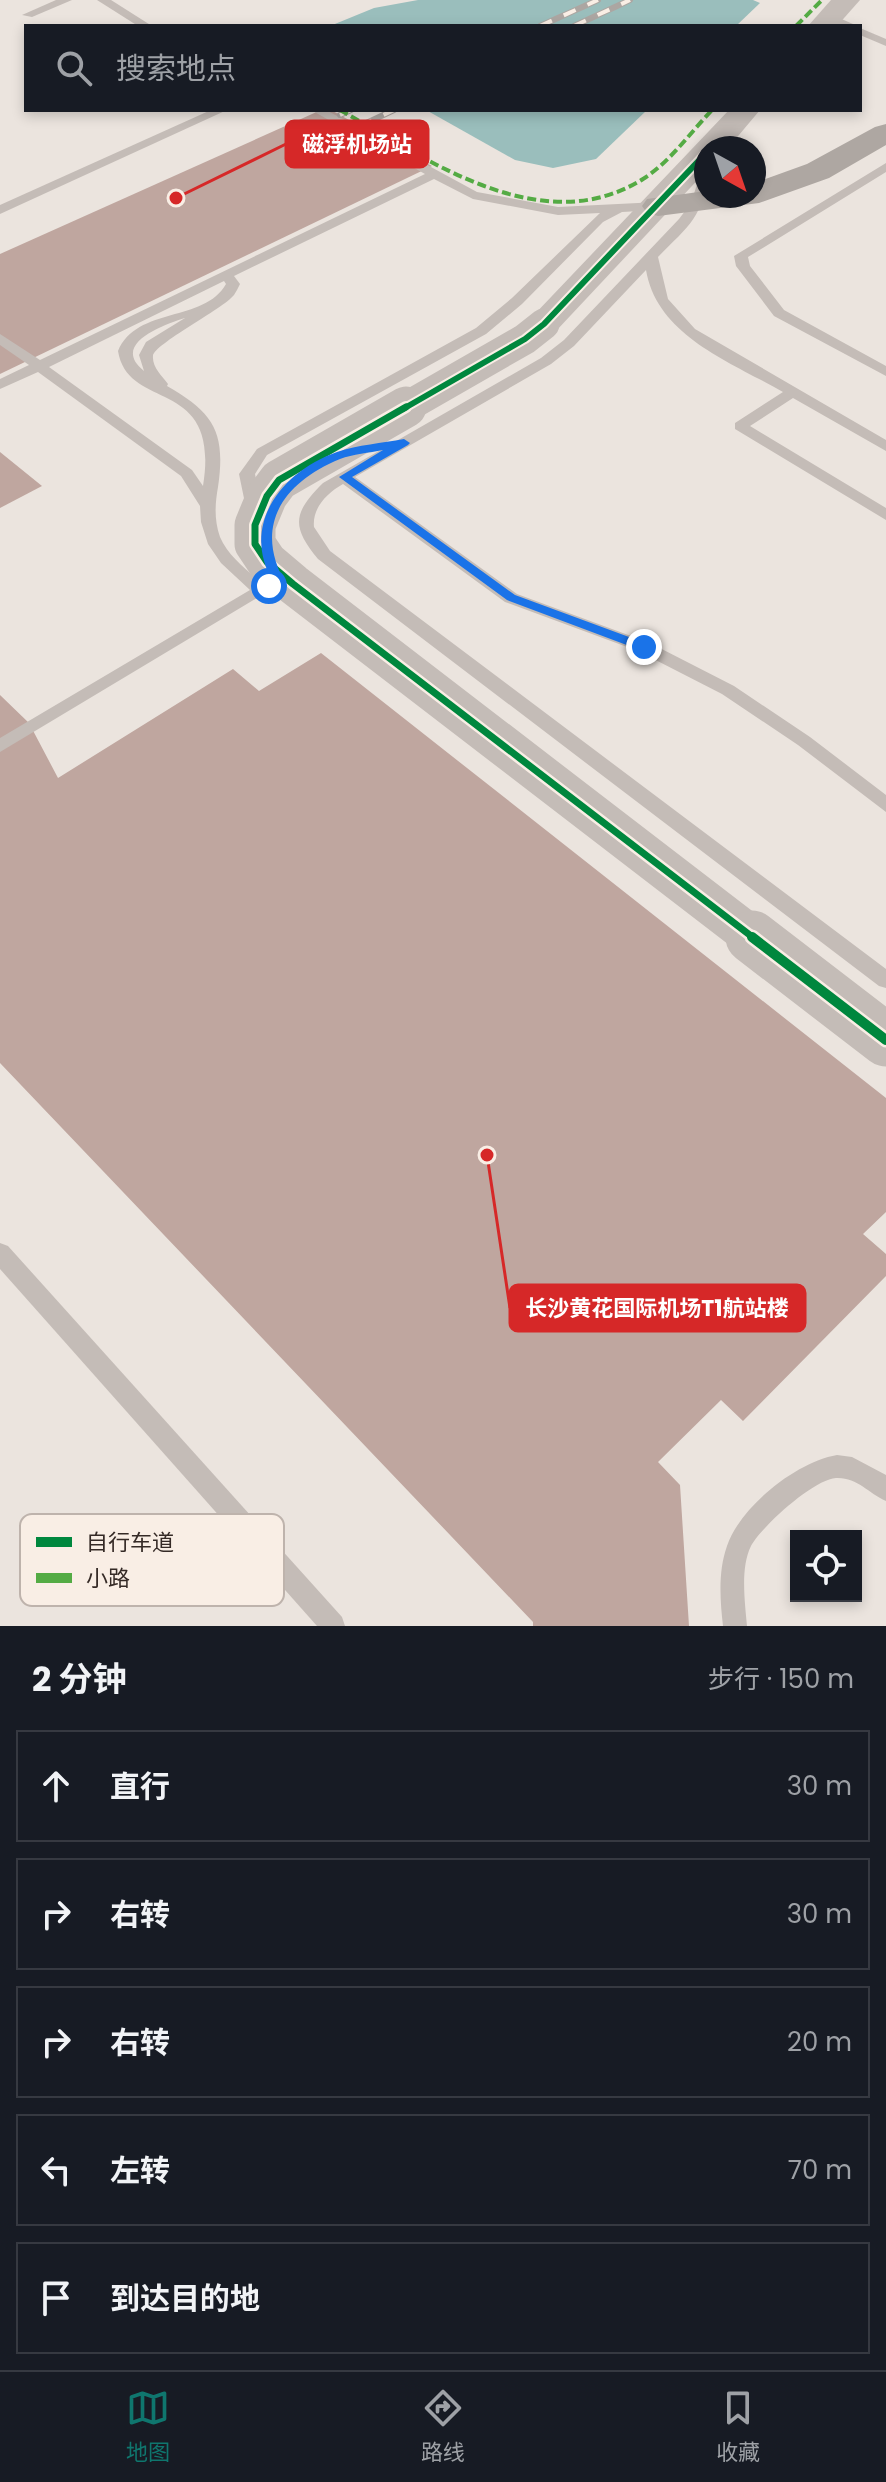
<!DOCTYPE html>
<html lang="zh">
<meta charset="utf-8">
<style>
body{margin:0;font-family:Poppins,"Noto Sans SC",sans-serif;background:#20242c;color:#f1f3f6}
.controls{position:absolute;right:24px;bottom:24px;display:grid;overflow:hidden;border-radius:0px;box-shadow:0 4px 12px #0003}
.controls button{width:72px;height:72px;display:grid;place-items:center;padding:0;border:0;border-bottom:2px solid #363941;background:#171b24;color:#f1f3f6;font:40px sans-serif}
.compass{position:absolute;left:694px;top:136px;width:72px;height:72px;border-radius:50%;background:#171b24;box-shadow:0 4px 12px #0003;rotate:140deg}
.stop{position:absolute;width:24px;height:24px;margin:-18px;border:6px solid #1a73e8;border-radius:50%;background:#fff}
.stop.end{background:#1a73e8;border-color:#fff;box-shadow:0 2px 8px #0008}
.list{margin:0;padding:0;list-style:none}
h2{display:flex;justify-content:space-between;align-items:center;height:104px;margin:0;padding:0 32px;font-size:34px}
h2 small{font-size:26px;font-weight:400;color:#9ea1a6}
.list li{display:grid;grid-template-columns:52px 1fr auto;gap:24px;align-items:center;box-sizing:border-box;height:112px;margin:0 16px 16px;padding:0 16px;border:2px solid #363941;border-radius:0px}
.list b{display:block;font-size:30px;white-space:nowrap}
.list em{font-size:26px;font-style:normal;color:#9ea1a6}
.icon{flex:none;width:44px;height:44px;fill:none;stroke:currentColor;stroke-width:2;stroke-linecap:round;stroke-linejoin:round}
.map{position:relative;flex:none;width:886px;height:1626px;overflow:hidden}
.search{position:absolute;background:#171b24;box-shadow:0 4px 12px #0003;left:24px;right:24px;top:24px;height:88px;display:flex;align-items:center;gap:20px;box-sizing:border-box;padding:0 28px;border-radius:0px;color:#9ea1a6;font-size:30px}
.sheet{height:744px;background:#171b24}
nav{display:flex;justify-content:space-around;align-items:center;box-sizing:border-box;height:112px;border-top:2px solid #363941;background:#171b24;font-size:22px;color:#9ea1a6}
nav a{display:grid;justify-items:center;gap:4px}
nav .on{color:#0f766e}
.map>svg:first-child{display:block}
.water{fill:#9abebc}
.building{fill:#bfa69f}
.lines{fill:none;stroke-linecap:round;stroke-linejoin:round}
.service{fill:#c4bcb7;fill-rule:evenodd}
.tertiary{fill:#c4bcb7;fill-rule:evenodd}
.trunk{fill:#aea7a2;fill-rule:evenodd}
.rail-casing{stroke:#aca6a2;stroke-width:6}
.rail{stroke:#f9eee5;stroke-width:4;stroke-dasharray:13;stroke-linecap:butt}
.tertiary-bridge-far2{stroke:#c4bcb7;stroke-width:31}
.tertiary-bridge-far1{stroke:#c4bcb7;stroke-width:41}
.tertiary-bridge{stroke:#c4bcb7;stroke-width:53}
.quiet{stroke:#54ab44;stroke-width:4;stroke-dasharray:9 4;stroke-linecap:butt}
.cycleway-far2-casing{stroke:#f9eee5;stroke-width:10}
.cycleway-far1-casing{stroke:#f9eee5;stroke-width:12}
.cycleway-casing{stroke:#f9eee5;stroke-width:15}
.cycleway-far2{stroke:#00873e;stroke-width:6}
.cycleway-far1{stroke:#00873e;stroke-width:7}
.cycleway{stroke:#00873e;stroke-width:10}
.route{fill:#1a73e8}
.key{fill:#f9eee5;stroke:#beb3ac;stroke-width:2}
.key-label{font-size:22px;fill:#352a26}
.leader{fill:none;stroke:#d62828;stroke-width:3}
.callout-dot{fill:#d62828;stroke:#f9eee5;stroke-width:3}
.callout{fill:#d62828;stroke:#d62828;stroke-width:3}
.callout-label{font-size:22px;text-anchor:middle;font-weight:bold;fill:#fff}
</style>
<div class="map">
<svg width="886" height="1626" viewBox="0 0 886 1626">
<rect width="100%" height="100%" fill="#ebe4de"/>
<g class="water">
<polygon points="418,0 753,0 760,3 736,26 330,26 374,8"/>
<polygon points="426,110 647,110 596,159 553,168 515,160"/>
</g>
<g class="building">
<polygon points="321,110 331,110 432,166 0,374 0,254"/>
<polygon points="0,452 42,486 0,508"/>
<polygon points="321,653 886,1098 886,1212 863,1234 886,1254 886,1276 743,1421 721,1400 658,1462 680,1485 689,1626 533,1626 533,1622 0,1063 0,695 29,723 58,778 233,669 259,691"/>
</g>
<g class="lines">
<g class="service">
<polygon points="56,0 72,0 32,17 22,15"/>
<polygon points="97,0 111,0 152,26 138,26"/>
<path d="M830,14l23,10 2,2c-12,0 -22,-1 -31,-9z"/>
<polygon points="860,28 886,39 886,46 860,35"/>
<polygon points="211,110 227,110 0,214 0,205"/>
<path d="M311,110h15l151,82 81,15 100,-5 6,4 -6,4 -36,2 -19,10 -81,82 -36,30 -219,121 -12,19 7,34 -8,5 -8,-5 -7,-34 18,-25 219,-121 36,-30 88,-85 -42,2 -85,-16 -39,-20 -200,97 6,8c-2,4 -4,8 -6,11 -11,14 -80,49 -81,61 -1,11 9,20 15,28l-1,2c47,27 59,46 51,101 -3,17 -4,33 2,50 8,19 27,33 42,46l7,-2 8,5 -277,166v-14l250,-148 -29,-27 -13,-19 -7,-22 -1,-16 -19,-30 -143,-104 -38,17v-10l29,-14 -29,-20v-11l40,26 385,-186zM224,281l2,3c-22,39 -89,22 -108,67 10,62 103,24 85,135l-11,-16 -143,-103zM185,318l-39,24 -7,13 5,16c-34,-27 19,-46 41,-53z"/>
<polygon points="886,163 886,172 748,257 750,266 784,310 886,366 886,376 774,316 736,266 734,256"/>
<path d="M706,171c0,45 -19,56 -48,86l10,42 27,30 191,111v11l-93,-53 -43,28 136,82v12l-151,-91v-6l48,-31c-52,-30 -126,-56 -137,-122l-72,76 -23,18 -196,113 162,117 133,49 84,43 76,51 76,58v17l-88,-67 -76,-51 -84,-43 -133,-49 -162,-118c-16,9 -31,24 -29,43l16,24 556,418v19l-7,-2 -561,-427c-27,-33 -25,-46 5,-76l218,-125 23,-18 115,-121 12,-16 9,-28z"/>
<polygon points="0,1243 8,1246 342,1617 345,1626 317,1626 0,1269"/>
<path d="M837,1455l15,2 34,18v26c-18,-8 -29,-24 -50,-23 -22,1 -75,49 -85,68 -11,22 -6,57 -4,80h-24c-3,-26 -5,-55 4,-80 13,-39 69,-84 110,-91z"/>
</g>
<g class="tertiary">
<polygon points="831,0 860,0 837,26 808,26"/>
<polygon points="729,110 760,110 728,148 706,148 706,171 556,331 544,334 532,331 527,324 532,317"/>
</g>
<polygon class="trunk" points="886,124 886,145 829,178 759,203 658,216 647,213 642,206 647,199 706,191 706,196 754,196 754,183 807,164 875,127"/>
<defs>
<g id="rail">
<polyline points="540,26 598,0"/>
<polyline points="574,26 630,0"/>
<polyline points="340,115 351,110"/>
<polyline points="360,126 394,110"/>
</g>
</defs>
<use href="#rail" class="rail-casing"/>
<use href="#rail" class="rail"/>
<polyline class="tertiary-bridge-far2" points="403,409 525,339 544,324"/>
<polyline class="tertiary-bridge-far1" points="406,407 279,480 267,496 255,525 255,544 267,562 293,584 755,939"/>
<polyline class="tertiary-bridge" points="752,937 886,1040"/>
<g class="quiet">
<polyline points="796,26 822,0"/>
<path d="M340,110c88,50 202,132 303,69 27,-17 47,-46 69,-69"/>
</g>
<defs>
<polyline id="cycleway-far2" points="403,409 525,339 544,324 706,153"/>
<polyline id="cycleway-far1" points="406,407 279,480 267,496 255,525 255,544 267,562 293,584 755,939"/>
<polyline id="cycleway" points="752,937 886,1040"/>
</defs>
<use href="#cycleway-far2" class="cycleway-far2-casing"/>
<use href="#cycleway-far1" class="cycleway-far1-casing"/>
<use href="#cycleway" class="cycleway-casing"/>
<use href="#cycleway-far2" class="cycleway-far2"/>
<use href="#cycleway-far1" class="cycleway-far1"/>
<use href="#cycleway" class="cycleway"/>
</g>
<path class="route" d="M404,439l6,4 -2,2 -56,32 163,118 133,49v6h-8l-133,-50 -168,-123 44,-27c-14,3 -30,4 -43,9 -58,24 -88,68 -53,127l-6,4 -17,-1v-6l9,-1c-33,-57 8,-110 64,-130 21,-7 45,-9 67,-13z"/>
<rect x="20" y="1514" width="264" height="92" rx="12" class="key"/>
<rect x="36" y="1537" width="36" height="10" fill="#00873e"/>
<rect x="36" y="1573" width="36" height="10" fill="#54ab44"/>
<g class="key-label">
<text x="86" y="1550">自行车道</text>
<text x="86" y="1586">小路</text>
</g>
<path class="leader" d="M176 198L286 144M487 1155L510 1308"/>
<g class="callout-dot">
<circle cx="176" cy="198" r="8"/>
<circle cx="487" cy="1155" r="8"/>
</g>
<g class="callout">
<rect x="286" y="121" width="142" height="46" rx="8"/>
<rect x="510" y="1285" width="295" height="46" rx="8"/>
</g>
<g class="callout-label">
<text x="357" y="152">磁浮机场站</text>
<text x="657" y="1316">长沙黄花国际机场T1航站楼</text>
</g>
</svg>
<div class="controls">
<button><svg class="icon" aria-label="locate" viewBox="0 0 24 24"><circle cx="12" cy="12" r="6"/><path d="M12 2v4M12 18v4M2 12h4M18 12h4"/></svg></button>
</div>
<svg class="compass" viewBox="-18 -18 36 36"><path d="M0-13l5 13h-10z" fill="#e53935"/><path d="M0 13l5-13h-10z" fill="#9ea1a6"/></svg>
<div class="stop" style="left:269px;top:586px"></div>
<div class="stop end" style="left:644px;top:647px"></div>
<div class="search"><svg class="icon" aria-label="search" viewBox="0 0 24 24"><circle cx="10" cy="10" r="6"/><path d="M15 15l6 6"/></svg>搜索地点</div>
</div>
<section class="sheet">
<h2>2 分钟<small>步行 · 150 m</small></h2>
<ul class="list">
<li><svg class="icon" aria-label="ahead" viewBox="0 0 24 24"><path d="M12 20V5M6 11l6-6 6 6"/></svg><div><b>直行</b></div><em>30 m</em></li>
<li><svg class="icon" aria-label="right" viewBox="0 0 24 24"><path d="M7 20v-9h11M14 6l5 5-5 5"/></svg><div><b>右转</b></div><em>30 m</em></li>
<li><svg class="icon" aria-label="right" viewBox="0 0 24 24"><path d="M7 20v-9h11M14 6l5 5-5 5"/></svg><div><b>右转</b></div><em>20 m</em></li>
<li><svg class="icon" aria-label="left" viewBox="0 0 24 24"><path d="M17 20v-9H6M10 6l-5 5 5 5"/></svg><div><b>左转</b></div><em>70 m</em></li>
<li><svg class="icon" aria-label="arrive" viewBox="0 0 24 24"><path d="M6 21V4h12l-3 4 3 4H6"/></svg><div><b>到达目的地</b></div></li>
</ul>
</section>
<nav>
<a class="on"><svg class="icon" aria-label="map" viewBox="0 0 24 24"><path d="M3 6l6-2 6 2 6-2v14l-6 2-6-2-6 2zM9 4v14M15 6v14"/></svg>地图</a>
<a><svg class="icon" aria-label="directions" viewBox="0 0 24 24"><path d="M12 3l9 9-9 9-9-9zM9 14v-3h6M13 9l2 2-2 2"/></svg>路线</a>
<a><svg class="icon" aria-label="saved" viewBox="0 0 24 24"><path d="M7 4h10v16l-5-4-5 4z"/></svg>收藏</a>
</nav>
